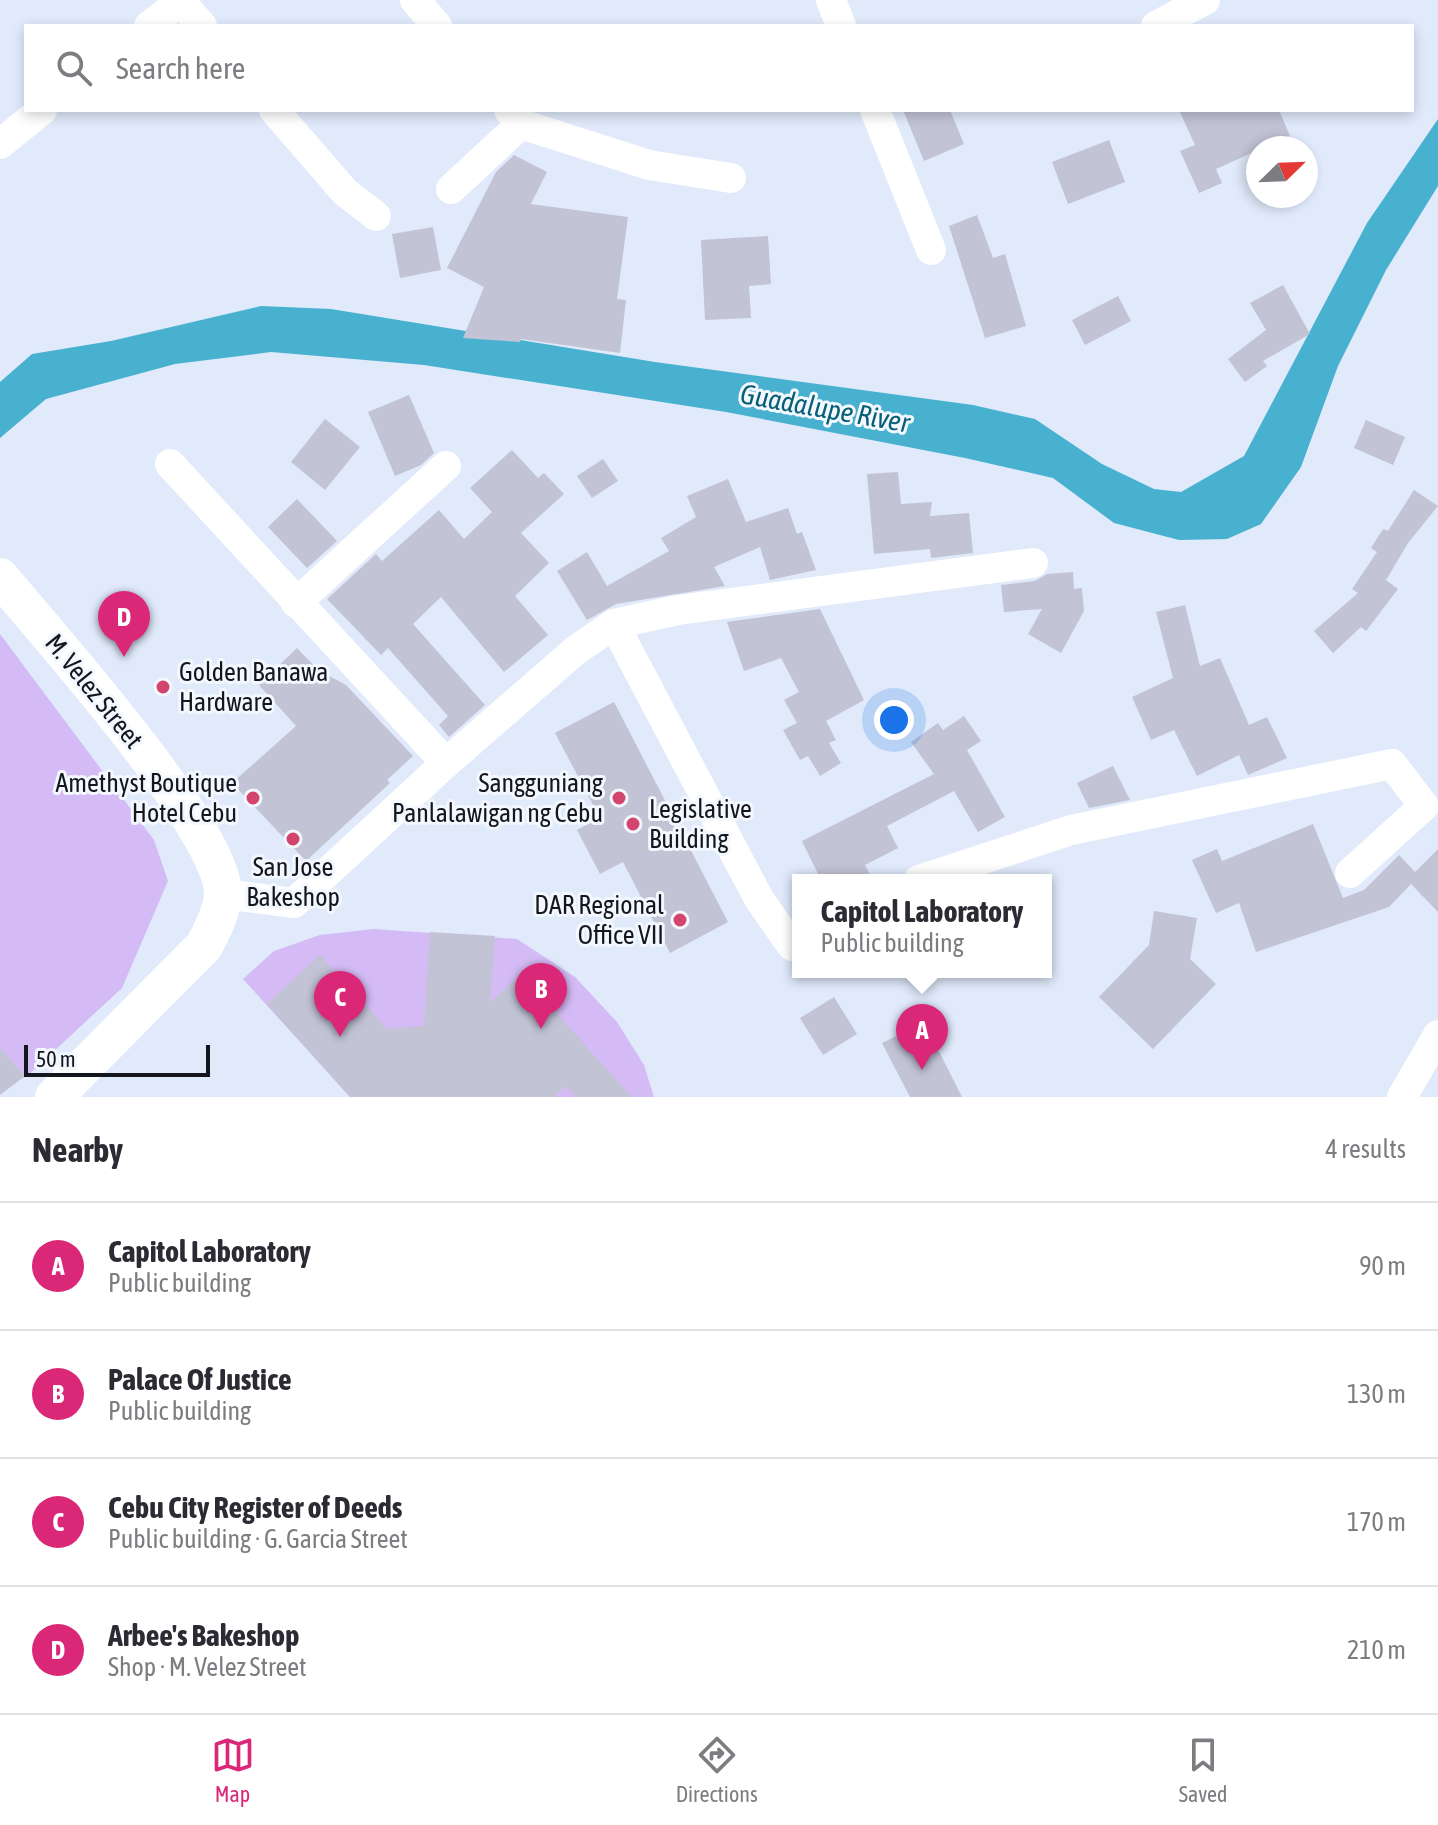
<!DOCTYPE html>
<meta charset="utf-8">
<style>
body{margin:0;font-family:"Asap Condensed",sans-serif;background:#f2f2f3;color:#2b2b33}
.compass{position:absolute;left:1246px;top:136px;width:72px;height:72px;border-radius:50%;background:#fff;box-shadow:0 4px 12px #0003;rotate:67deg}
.scale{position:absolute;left:24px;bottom:20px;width:186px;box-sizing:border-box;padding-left:8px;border:4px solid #13161c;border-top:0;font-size:22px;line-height:28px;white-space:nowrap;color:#13161c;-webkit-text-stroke:6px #f3f7fe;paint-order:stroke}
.you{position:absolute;left:894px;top:720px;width:28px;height:28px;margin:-20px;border:6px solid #fff;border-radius:50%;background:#1a73e8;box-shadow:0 0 0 12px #1a73e833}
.badge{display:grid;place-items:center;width:52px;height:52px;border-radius:50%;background:#db2777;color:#fff;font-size:26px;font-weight:700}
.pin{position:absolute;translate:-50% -66px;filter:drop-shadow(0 2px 4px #0008)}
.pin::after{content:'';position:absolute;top:42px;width:28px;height:24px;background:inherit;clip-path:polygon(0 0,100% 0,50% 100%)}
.popup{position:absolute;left:792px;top:874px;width:260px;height:104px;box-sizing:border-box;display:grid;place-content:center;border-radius:0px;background:#fff;filter:drop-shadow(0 2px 6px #0005);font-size:26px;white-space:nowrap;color:#7c7c81}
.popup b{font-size:30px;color:#2b2b33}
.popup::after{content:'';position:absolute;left:50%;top:100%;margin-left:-16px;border:16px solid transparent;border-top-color:#fff}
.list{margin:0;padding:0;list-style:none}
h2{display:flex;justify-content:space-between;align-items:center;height:104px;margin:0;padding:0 32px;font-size:34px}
h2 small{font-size:26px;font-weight:400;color:#7c7c81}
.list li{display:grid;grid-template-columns:52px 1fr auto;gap:24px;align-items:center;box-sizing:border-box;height:128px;padding:0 32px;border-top:2px solid #e1e1e2}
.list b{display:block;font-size:30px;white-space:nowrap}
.list p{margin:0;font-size:26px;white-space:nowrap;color:#7c7c81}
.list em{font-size:26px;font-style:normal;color:#7c7c81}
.icon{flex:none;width:44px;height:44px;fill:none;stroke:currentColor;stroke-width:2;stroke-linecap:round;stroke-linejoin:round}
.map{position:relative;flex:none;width:1438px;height:1097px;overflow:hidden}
.search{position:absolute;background:#fff;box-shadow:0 4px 12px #0003;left:24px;right:24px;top:24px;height:88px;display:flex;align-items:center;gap:20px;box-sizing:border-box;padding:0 28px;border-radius:0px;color:#7c7c81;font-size:30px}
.sheet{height:616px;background:#fff}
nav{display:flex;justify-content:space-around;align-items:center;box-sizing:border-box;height:112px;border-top:2px solid #e1e1e2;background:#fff;font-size:22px;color:#7c7c81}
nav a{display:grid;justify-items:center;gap:4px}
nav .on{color:#db2777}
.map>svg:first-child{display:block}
.green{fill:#d4bbf5}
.water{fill:#48b1d0}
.building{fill:#c2c3d5}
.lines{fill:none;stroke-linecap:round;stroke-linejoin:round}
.minor{stroke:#fff;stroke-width:30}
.major{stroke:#fff;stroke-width:38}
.poi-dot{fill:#d3456e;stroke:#f3f7fe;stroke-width:3}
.labels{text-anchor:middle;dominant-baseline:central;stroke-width:6;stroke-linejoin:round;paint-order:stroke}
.poi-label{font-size:26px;fill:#13161c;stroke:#f3f7fe;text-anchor:end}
.street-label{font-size:26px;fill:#13161c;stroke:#f3f7fe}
.water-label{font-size:28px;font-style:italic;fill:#075f75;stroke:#f3f7fe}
</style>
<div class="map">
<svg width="1438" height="1097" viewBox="0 0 1438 1097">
<rect width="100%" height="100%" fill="#e0eafb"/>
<g class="green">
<polygon points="0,634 154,840 168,881 122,988 26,1077 5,1054 0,1056"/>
<polygon points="374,929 517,939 575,977 617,1022 644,1065 654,1097 350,1097 243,979 274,951 320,935"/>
</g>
<polygon class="water" points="1438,119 1438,186 1386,270 1338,366 1301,467 1261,524 1227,539 1179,540 1114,523 1053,478 965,458 726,412 424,365 271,352 175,364 46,399 0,438 0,382 32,354 111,341 261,306 331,309 655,362 973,405 1035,419 1102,464 1154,489 1181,492 1244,456 1367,223"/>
<g class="building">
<polygon points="903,110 950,110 964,144 924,161"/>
<polygon points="1179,110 1279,110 1290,136 1216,169 1222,183 1199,193 1180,151 1195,145"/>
<polygon points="1109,140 1125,182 1068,204 1052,162"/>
<polygon points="514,155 547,172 531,204 628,217 617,299 626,300 620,353 521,339 520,342 463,338 484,287 447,268 496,172"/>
<polygon points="977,215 993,258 1005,254 1026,326 985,338 949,226"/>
<polygon points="433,227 441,270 400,278 392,234"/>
<polygon points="768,236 771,284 749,286 751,318 705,320 701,240"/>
<polygon points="1283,285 1310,334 1263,361 1267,366 1245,382 1228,359 1266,330 1250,303"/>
<polygon points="1118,296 1131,321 1085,345 1072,320"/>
<polygon points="409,395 434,453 421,465 395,476 368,412"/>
<polygon points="325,419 360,447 325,490 291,462"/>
<polygon points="1366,420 1405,437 1393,465 1354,448"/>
<polygon points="512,450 538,478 544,473 564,494 521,533 549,563 515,596 548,635 504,672 441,597 413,624 485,705 449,737 439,725 448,716 388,648 381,655 327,599 376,554 382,561 439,510 464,539 492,512 470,488"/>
<polygon points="603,459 618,481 592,498 577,476"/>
<polygon points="898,472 901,504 932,502 930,516 969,513 973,553 931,558 930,549 874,554 867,474"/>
<polygon points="728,479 746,522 788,508 797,534 802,532 816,570 770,580 760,547 714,567 725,586 616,604 587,620 557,571 587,552 607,586 669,551 661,538 696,517 687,496"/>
<polygon points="1414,490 1438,506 1408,543 1386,580 1398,589 1366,631 1361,627 1333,653 1314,631 1358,593 1352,589 1377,552 1371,548 1383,529 1388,531"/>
<polygon points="297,499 337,541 307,568 268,527"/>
<polygon points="1073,572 1074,589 1082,588 1084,611 1061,653 1028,634 1042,609 1004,612 1001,585 1035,581 1047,574"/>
<polygon points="1185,605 1200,666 1220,658 1249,725 1267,717 1287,758 1248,775 1239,755 1197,776 1174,730 1151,740 1132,697 1173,678 1156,612"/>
<polygon points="820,609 864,700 826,721 836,740 829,743 841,763 820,776 808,756 800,760 783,730 797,723 784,700 799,692 781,658 744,671 727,622"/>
<polygon points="297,648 318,670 346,685 413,756 387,780 390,783 306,861 232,783 296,726 259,685"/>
<polygon points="614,702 728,922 670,953 623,862 600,874 577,830 600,818 555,733"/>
<polygon points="964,716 981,741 967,750 1005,817 978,832 954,791 887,826 898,848 865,865 873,880 821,880 802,841 934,774 911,742 938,723 943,730"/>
<polygon points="1113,766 1130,800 1089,808 1077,783"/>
<polygon points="1313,824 1343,898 1364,890 1399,855 1415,872 1438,849 1438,912 1411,884 1389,907 1256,952 1239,903 1216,913 1192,860 1217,849 1222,861"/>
<polygon points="1154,911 1197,918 1190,959 1216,984 1153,1049 1099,997 1149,945"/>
<polygon points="430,932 495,936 490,1002 521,974 632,1097 576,1097 566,1086 554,1097 350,1097 267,1004 320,955 387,1029 424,1026"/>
<polygon points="834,997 857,1034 823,1055 800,1018"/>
<polygon points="924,1022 962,1097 910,1097 882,1043"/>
<polygon points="0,1048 25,1076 0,1095"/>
</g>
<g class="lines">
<g class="minor">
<polyline points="415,0 437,26"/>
<polyline points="831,0 841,26"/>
<polyline points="181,2 202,26"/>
<polyline points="149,26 183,0"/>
<polyline points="1156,26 1205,0"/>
<polyline points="274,110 345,192 376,216"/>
<polyline points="509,110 521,124 649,165 731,178"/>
<polyline points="875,110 931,250"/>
<polyline points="0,144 42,110"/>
<polyline points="451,189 521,124"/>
<polyline points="170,464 446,763"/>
<polyline points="296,603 446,466"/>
<polyline points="614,624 759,899 792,946 798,943"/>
<polyline points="919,880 1071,830 1392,764 1424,806 1350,873"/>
<polyline points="223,894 294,903 446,763 576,650 614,624 678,610 1033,563"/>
<polyline points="1402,1097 1438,1035"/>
</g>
<path class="major" d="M0,577c46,56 225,254 223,318 -1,17 -11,36 -19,51l-150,151"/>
</g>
<g class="poi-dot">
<circle cx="163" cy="687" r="8"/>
<circle cx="253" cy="798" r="8"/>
<circle cx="619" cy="798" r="8"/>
<circle cx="633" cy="824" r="8"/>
<circle cx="293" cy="839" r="8"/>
<circle cx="680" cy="920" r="8"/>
</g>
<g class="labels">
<g class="poi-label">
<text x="179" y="672" text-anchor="start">Golden Banawa<tspan x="179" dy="30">Hardware</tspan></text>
<text x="237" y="783">Amethyst Boutique<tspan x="237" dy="30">Hotel Cebu</tspan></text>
<text x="603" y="783">Sangguniang<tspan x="603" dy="30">Panlalawigan ng Cebu</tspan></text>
<text x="649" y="809" text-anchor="start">Legislative<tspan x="649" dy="30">Building</tspan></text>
<text x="293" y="867" text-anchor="middle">San Jose<tspan x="293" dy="30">Bakeshop</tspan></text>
<text x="664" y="905">DAR Regional<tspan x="664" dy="30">Office VII</tspan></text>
</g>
<g class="street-label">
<text transform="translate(94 691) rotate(51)">M. Velez Street</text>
</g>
<g class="water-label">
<text transform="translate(825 408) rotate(10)">Guadalupe River</text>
</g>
</g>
</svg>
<svg class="compass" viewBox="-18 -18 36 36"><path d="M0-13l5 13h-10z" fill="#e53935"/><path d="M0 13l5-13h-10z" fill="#7c7c81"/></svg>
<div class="scale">50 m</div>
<div class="you"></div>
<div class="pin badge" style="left:922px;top:1070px">A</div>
<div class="popup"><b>Capitol Laboratory</b>Public building</div>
<div class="pin badge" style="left:541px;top:1029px">B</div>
<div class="pin badge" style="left:340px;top:1037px">C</div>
<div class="pin badge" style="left:124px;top:657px">D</div>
<div class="search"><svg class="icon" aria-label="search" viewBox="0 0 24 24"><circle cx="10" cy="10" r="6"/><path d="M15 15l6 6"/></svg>Search here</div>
</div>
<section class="sheet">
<h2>Nearby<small>4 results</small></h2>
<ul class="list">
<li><span class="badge">A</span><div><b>Capitol Laboratory</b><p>Public building</p></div><em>90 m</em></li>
<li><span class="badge">B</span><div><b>Palace Of Justice</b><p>Public building</p></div><em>130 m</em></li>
<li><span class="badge">C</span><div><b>Cebu City Register of Deeds</b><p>Public building · G. Garcia Street</p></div><em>170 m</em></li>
<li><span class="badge">D</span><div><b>Arbee's Bakeshop</b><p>Shop · M. Velez Street</p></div><em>210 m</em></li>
</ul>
</section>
<nav>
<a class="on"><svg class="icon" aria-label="map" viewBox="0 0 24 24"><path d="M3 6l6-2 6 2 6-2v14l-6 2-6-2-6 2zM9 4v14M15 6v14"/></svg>Map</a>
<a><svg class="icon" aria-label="directions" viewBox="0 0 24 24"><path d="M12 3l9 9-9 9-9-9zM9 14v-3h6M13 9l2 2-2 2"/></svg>Directions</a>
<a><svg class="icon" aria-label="saved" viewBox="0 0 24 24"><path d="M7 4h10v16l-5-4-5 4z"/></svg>Saved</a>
</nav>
